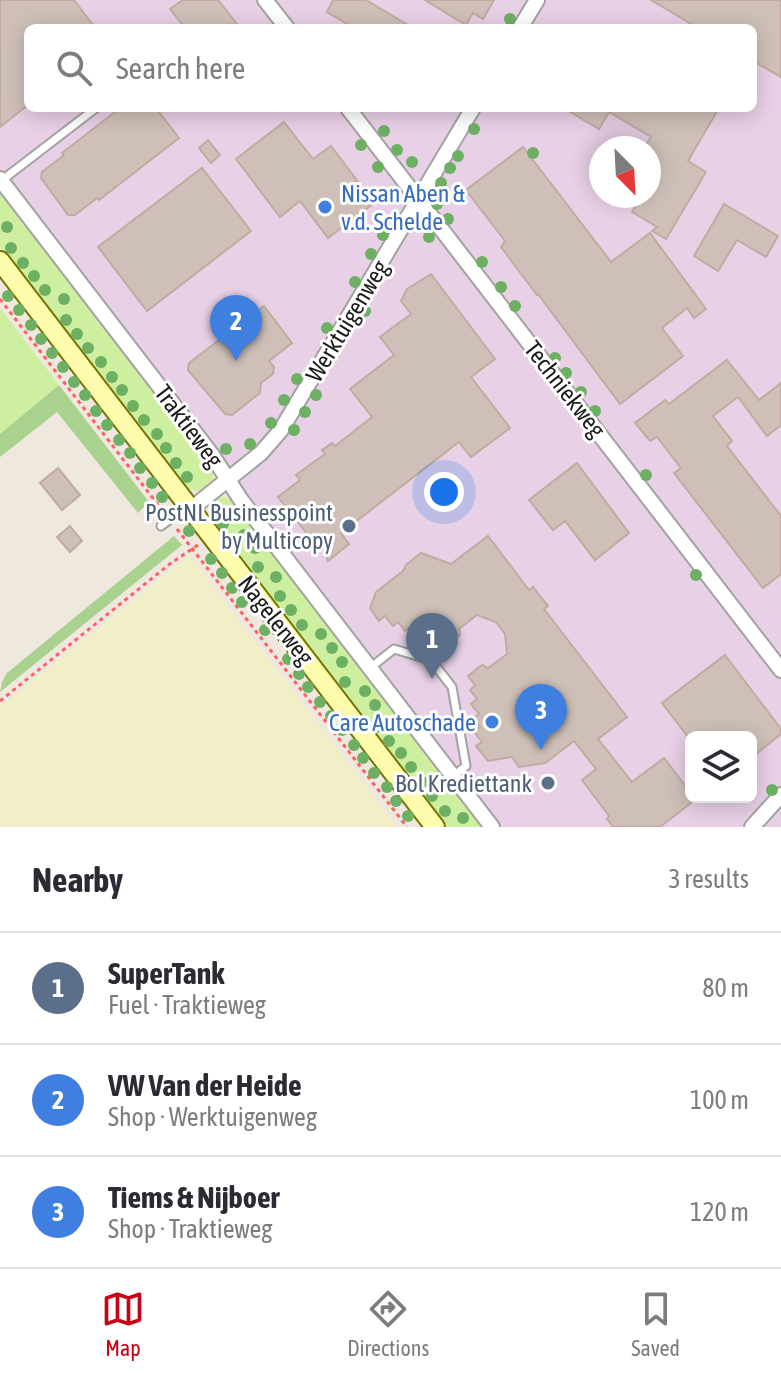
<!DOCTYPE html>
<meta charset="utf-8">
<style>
body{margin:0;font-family:"Asap Condensed",sans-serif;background:#f7f7f7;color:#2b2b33}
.controls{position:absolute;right:24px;bottom:24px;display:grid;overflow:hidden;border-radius:12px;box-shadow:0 4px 20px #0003}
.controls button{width:72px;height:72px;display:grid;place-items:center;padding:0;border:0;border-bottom:2px solid #e1e1e2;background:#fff;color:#2b2b33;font:40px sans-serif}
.compass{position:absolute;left:589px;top:136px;width:72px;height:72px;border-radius:50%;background:#fff;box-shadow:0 4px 20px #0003;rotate:156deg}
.you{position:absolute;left:444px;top:492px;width:28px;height:28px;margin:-20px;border:6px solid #fff;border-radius:50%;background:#1a73e8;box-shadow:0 0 0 12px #1a73e833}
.badge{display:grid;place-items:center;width:52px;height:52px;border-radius:50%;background:#c70014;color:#fff;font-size:26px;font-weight:700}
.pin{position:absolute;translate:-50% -66px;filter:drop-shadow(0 2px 4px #0008)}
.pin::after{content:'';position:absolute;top:42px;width:28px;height:24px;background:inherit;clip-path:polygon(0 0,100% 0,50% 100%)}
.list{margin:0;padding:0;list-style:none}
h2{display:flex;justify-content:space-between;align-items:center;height:104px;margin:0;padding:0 32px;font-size:34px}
h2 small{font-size:26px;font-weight:400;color:#7c7c81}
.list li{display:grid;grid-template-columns:52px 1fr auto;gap:24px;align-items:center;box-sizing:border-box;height:112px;padding:0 32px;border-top:2px solid #e1e1e2}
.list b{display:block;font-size:30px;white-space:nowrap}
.list p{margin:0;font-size:26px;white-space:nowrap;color:#7c7c81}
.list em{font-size:26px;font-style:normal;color:#7c7c81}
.icon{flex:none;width:44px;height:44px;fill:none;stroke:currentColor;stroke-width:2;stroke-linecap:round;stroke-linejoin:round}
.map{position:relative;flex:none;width:781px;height:827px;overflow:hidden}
.search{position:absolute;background:#fff;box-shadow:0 4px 20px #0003;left:24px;right:24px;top:24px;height:88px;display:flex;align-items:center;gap:20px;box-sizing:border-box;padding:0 28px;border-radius:12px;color:#7c7c81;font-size:30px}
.sheet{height:440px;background:#fff}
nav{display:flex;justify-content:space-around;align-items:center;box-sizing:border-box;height:112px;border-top:2px solid #e1e1e2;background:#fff;font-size:22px;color:#7c7c81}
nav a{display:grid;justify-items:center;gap:4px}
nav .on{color:#c70014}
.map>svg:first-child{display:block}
.industrial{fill:#e8d0e6;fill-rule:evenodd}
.farmland{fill:#f0efc8}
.grass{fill:#ceef9f}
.forest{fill:#aad28f}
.building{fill:#cec0b8;stroke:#c1aba0;stroke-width:2}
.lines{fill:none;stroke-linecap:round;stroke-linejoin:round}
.service-casing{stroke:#a2a2a2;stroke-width:11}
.minor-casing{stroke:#a2a2a2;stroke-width:18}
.secondary-casing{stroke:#747500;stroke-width:22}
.path{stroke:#ff6060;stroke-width:3;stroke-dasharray:4 4;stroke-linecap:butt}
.service{stroke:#fff;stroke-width:7}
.minor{stroke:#fff;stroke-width:14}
.secondary{stroke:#fffbad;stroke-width:18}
.tree{fill:#6db064}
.shop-dot{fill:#3f7fe0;stroke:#fff;stroke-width:3}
.service-dot{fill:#5c6f8a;stroke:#fff;stroke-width:3}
.labels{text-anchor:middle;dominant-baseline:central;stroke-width:6;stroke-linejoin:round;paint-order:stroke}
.shop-label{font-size:24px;fill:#366cbe;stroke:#fff;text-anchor:start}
.street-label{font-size:24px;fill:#1b1b1b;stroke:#fff}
.service-label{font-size:24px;fill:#4e5e75;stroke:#fff;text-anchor:end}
</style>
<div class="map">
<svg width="781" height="827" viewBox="0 0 781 827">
<rect width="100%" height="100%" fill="#eee8df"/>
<path class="industrial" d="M0,0h781v827h-309l-472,-646zM28,28h725v80h-725zM601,148h48v48h-48zM691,737h60v60h-60z"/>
<polygon class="farmland" points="189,555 397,827 0,827 0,707"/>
<g class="grass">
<path d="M0,190l212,277c7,23 -14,31 -30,17l-182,-237z"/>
<polygon points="0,308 59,385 0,434"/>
<path d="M225,497l8,4 250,326h-36l-233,-301c-5,-11 -3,-19 5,-28z"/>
</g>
<g class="forest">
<polygon points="59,385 149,502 138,513 57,412 0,457 0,434"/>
<polygon points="174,536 182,545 0,692 2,682 7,673"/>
</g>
<g class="building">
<polygon points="0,0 74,0 95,28 28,28 28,105 0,127"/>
<polygon points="183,0 218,0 240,28 185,28 170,9"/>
<polygon points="333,0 366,0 413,28 354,28 327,12"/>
<polygon points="425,0 494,0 483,19 473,13 466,25"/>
<polygon points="651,0 781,0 781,77 753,61 753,28 698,28"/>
<polygon points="120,108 156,108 179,138 99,200 97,198 75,215 68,215 41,178 42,172 64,155 62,153"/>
<polygon points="564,108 719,108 688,161 706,172 666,239 652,231 657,227 632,212 641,196 649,196 649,148 644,148 651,137 609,112 599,129"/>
<polygon points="284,122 313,159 331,146 374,203 328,238 300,201 280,217 236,159"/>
<polygon points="208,140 220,155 211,163 199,148"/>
<polygon points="523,147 611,262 650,233 706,309 694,318 687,308 662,328 683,356 620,404 538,294 537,295 501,247 505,241 466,190"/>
<polygon points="202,168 251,231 147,311 98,247"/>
<polygon points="724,204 778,236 766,257 737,240 718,271 694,256"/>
<polygon points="431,274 495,359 471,377 510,428 471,457 459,442 341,533 349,544 328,561 321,539 313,541 278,497 300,480 296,475 325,454 322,450 332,443 335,446 372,417 350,389 394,355 380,337 411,314 401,301 407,289"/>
<polygon points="264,306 292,343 269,361 274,367 273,374 261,383 260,393 232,415 225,414 188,370 189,363"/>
<polygon points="727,360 759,400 781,383 781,425 767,436 738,397 713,416 732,441 727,446 781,516 781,574 763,588 674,473 681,468 657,437 650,441 635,423 665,400 669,404"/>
<polygon points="577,463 629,533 595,560 565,521 553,530 529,500"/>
<polygon points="58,468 80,495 62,510 40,483"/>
<polygon points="70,526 82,541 70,552 57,537"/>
<polygon points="488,536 529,590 533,587 548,606 544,609 627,717 598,739 632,782 664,758 691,793 691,797 694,797 696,799 660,827 613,827 607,819 609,816 582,780 596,769 574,741 545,763 519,767 512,757 488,761 476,746 482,742 474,732 480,727 473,718 479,714 471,704 477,699 470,690 475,685 468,676 482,665 488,668 507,654 505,634 496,622 477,615 459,629 460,635 445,646 438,637 432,641 425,632 419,636 412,626 405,631 398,622 393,626 385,616 379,621 370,608 376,592 403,571 406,565 421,553 451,564"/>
<polygon points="725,655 781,729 781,734 751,758 751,737 688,737 662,703"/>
</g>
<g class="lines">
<defs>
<g id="service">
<polyline points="1,181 96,108"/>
<polyline points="161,526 181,511 188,510"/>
<polyline points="370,668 394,649 431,660 452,687 466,766 453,776"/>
</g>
<g id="minor">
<polyline points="265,0 287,28"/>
<polyline points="520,28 537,0"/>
<polyline points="348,108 781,670"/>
<polyline points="0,179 212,455 241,500 492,827"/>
<polyline points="191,509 261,453 281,430 473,108"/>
<polyline points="752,827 781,795"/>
</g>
<polyline id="secondary" points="0,261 435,827"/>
</defs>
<use href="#service" class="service-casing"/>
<use href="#minor" class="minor-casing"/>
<use href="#secondary" class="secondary-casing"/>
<g class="path">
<polyline points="0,299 162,510"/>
<polyline points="177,529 407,827"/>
<polyline points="0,701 171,563 198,545"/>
</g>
<use href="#service" class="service"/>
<use href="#minor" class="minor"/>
<use href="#secondary" class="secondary"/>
</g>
<g class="tree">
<circle cx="510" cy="19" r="6"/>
<circle cx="474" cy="129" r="6"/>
<circle cx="384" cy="131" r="6"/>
<circle cx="361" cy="145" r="6"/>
<circle cx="397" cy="150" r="6"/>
<circle cx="533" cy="153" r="6"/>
<circle cx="458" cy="156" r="6"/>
<circle cx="412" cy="162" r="6"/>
<circle cx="378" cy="167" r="6"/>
<circle cx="450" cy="168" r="6"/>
<circle cx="441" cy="183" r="6"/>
<circle cx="437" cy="204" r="6"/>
<circle cx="448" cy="219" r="6"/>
<circle cx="7" cy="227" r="6"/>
<circle cx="383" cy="235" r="6"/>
<circle cx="429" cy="237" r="6"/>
<circle cx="11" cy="248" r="6"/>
<circle cx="371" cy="254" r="6"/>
<circle cx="482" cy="262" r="6"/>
<circle cx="23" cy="263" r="6"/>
<circle cx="34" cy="276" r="6"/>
<circle cx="355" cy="282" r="6"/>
<circle cx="501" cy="287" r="6"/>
<circle cx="45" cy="290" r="6"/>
<circle cx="8" cy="296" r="6"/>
<circle cx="64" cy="299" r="6"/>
<circle cx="515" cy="306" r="6"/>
<circle cx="19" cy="310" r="6"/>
<circle cx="365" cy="311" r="6"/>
<circle cx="66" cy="320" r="6"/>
<circle cx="31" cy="325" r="6"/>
<circle cx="327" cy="328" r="6"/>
<circle cx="77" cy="334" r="6"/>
<circle cx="41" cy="339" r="6"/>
<circle cx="88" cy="348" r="6"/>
<circle cx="52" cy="353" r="6"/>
<circle cx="555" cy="358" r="6"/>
<circle cx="101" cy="362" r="6"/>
<circle cx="63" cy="367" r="6"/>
<circle cx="566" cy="373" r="6"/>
<circle cx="112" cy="377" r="6"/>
<circle cx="297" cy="379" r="6"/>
<circle cx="74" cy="382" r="6"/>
<circle cx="122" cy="390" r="6"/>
<circle cx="581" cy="392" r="6"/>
<circle cx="85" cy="395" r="6"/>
<circle cx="316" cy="395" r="6"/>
<circle cx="284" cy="400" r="6"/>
<circle cx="133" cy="406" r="6"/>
<circle cx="96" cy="411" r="6"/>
<circle cx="595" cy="411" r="6"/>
<circle cx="305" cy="412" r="6"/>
<circle cx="144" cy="420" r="6"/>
<circle cx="271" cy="423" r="6"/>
<circle cx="107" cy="425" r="6"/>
<circle cx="294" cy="430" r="6"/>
<circle cx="157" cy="434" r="6"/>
<circle cx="119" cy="440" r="6"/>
<circle cx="250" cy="444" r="6"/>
<circle cx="166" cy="448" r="6"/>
<circle cx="226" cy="449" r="6"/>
<circle cx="130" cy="453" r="6"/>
<circle cx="176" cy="463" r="6"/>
<circle cx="140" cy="468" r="6"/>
<circle cx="646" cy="475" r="6"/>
<circle cx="187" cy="477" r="6"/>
<circle cx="152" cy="483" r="6"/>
<circle cx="162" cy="497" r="6"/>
<circle cx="223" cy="524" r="6"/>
<circle cx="189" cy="531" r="6"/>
<circle cx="244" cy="535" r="6"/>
<circle cx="255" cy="548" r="6"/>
<circle cx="211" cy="559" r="6"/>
<circle cx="258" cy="567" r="6"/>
<circle cx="222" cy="573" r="6"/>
<circle cx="696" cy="575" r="6"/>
<circle cx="276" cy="577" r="6"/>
<circle cx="232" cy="588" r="6"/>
<circle cx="280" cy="596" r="6"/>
<circle cx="242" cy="602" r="6"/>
<circle cx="291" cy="610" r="6"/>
<circle cx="302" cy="625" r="6"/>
<circle cx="265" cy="630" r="6"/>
<circle cx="321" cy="634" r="6"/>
<circle cx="332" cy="648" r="6"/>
<circle cx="288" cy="659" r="6"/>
<circle cx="342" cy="662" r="6"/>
<circle cx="299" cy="674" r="6"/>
<circle cx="345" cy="682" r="6"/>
<circle cx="308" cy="687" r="6"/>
<circle cx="365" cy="691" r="6"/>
<circle cx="320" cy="702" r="6"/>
<circle cx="375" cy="705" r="6"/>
<circle cx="331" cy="716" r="6"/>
<circle cx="379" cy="727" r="6"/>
<circle cx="342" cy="730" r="6"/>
<circle cx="389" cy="741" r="6"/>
<circle cx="354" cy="745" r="6"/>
<circle cx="401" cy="753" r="6"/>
<circle cx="363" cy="758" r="6"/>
<circle cx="411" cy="767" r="6"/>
<circle cx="374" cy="773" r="6"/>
<circle cx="422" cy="782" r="6"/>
<circle cx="387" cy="787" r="6"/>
<circle cx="772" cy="790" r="6"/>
<circle cx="432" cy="796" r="6"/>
<circle cx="396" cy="801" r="6"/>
<circle cx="445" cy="811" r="6"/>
<circle cx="408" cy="816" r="6"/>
<circle cx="463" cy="818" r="6"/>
</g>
<g class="shop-dot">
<circle cx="325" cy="207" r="8"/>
<circle cx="492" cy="722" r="8"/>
</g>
<g class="service-dot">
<circle cx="349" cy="526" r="8"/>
<circle cx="548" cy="783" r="8"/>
</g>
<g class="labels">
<g class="shop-label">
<text x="341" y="193">Nissan Aben &amp;<tspan x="341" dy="28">v.d. Schelde</tspan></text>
<text x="476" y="722" text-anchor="end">Care Autoschade</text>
</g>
<g class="street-label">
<text transform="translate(347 321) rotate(-59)">Werktuigenweg</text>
<text transform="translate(565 389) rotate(52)">Techniekweg</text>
<text transform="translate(189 426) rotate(53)">Traktieweg</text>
<text transform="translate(276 620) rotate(52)">Nagelerweg</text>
</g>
<g class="service-label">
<text x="333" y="512">PostNL Businesspoint<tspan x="333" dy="28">by Multicopy</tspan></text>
<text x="532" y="783">Bol Krediettank</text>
</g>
</g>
</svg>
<div class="controls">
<button><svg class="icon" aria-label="layers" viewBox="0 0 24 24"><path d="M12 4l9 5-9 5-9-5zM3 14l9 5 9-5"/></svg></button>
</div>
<svg class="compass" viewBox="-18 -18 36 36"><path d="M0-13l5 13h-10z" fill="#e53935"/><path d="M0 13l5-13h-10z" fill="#7c7c81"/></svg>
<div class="you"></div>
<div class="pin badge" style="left:432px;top:679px;background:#5c6f8a">1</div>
<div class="pin badge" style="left:236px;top:361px;background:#3f7fe0">2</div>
<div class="pin badge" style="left:541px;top:750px;background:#3f7fe0">3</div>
<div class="search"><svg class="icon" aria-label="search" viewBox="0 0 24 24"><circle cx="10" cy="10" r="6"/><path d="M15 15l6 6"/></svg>Search here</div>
</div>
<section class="sheet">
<h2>Nearby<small>3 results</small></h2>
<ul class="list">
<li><span class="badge" style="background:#5c6f8a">1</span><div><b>SuperTank</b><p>Fuel · Traktieweg</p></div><em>80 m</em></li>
<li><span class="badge" style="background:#3f7fe0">2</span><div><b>VW Van der Heide</b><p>Shop · Werktuigenweg</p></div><em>100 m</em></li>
<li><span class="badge" style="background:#3f7fe0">3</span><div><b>Tiems &amp; Nijboer</b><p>Shop · Traktieweg</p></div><em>120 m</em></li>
</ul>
</section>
<nav>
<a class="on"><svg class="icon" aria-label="map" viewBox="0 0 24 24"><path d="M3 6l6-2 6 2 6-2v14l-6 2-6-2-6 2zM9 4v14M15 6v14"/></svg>Map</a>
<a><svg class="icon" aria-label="directions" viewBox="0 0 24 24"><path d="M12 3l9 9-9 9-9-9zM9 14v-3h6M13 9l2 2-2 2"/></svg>Directions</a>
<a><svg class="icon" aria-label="saved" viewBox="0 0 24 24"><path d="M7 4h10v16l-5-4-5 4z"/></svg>Saved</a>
</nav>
